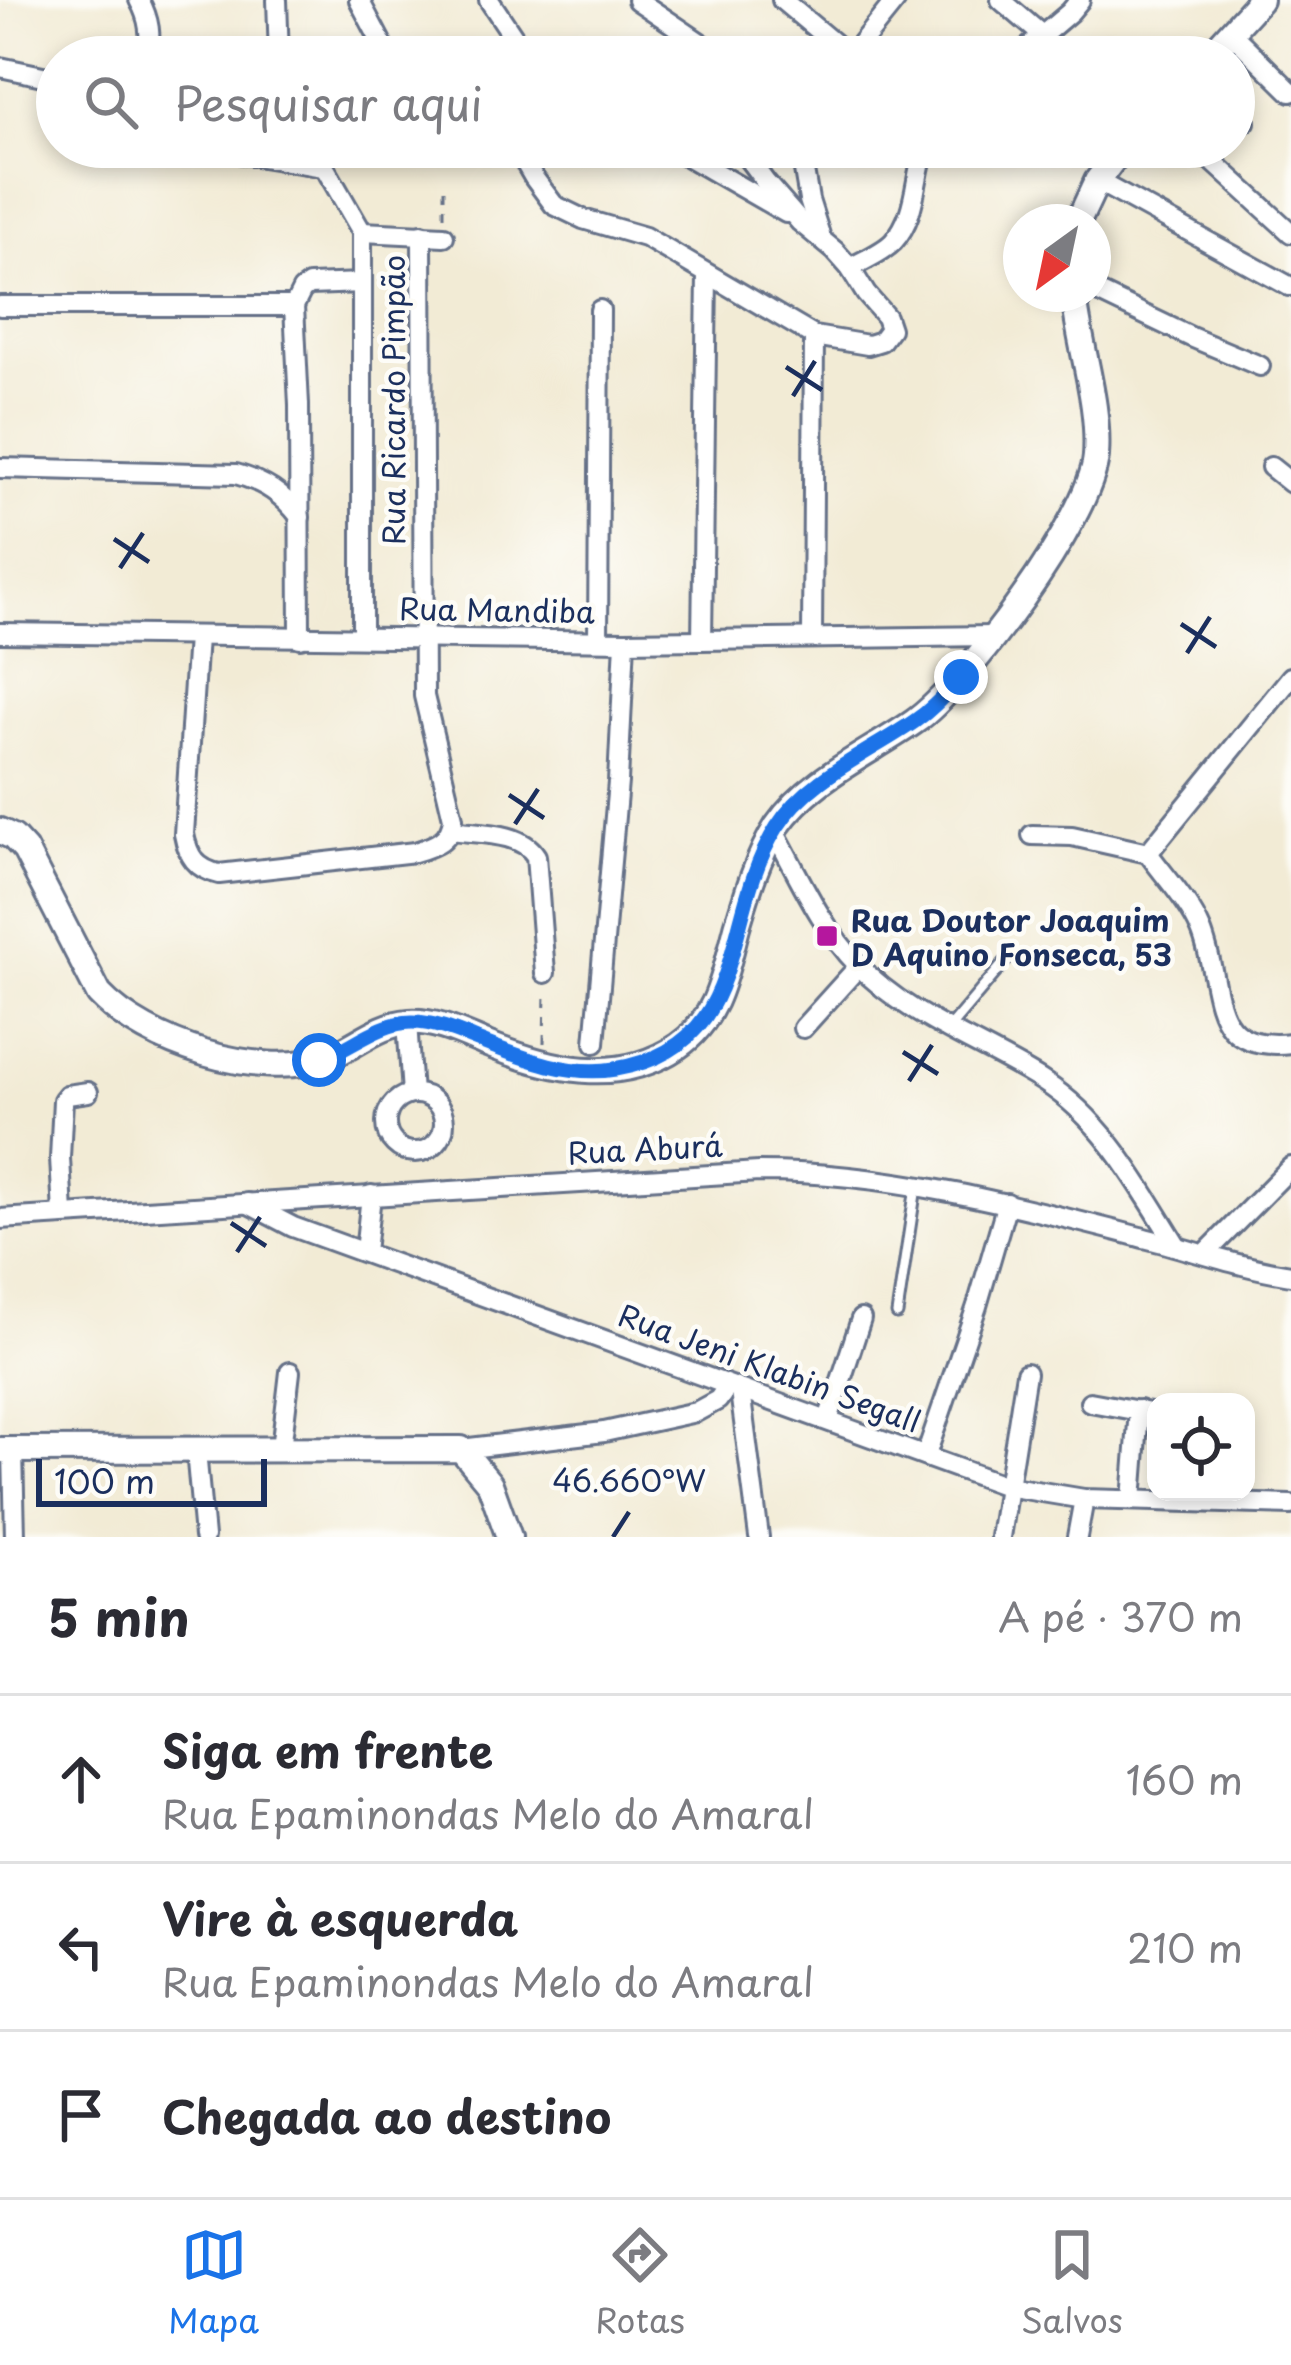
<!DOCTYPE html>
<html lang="pt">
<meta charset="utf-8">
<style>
body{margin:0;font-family:"Playpen Sans",sans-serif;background:#f2f2f3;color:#2b2b33}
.controls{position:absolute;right:36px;bottom:36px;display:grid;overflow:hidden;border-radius:24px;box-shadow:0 6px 18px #0003}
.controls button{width:108px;height:108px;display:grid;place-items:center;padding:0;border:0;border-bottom:3px solid #e1e1e2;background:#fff;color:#2b2b33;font:60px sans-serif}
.compass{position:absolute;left:1003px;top:204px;width:108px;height:108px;border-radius:50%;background:#fff;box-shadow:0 6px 18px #0003;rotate:213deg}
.scale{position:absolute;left:36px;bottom:30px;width:231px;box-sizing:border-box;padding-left:12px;border:6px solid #1b2f5e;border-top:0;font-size:33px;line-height:42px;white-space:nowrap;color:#1b2f5e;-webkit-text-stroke:9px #fdfcf7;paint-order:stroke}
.stop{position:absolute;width:36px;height:36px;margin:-27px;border:9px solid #1a73e8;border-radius:50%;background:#fff}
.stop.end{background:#1a73e8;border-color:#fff;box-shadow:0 3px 12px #0008}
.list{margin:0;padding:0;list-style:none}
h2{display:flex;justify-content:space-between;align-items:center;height:156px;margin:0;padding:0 48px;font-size:51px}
h2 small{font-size:39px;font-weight:400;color:#7c7c81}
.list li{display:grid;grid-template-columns:78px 1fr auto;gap:36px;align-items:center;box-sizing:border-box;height:168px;padding:0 48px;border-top:3px solid #e1e1e2}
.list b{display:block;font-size:45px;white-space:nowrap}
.list p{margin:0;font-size:39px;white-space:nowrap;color:#7c7c81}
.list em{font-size:39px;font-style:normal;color:#7c7c81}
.icon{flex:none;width:66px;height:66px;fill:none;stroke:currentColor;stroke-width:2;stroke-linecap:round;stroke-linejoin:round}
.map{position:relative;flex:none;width:1291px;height:1537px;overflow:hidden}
.search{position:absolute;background:#fff;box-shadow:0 6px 18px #0003;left:36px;right:36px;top:36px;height:132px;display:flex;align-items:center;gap:30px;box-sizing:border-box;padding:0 42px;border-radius:66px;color:#7c7c81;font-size:45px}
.sheet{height:660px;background:#fff}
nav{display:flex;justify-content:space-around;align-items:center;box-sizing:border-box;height:168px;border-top:3px solid #e1e1e2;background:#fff;font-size:33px;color:#7c7c81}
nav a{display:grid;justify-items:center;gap:6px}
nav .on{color:#1a73e8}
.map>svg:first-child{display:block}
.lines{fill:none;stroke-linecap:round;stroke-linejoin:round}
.service-casing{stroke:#667188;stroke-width:15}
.minor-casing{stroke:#667188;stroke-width:24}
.tertiary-casing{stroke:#667188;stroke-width:30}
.path{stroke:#667188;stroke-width:3;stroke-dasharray:9 9;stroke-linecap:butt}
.service{stroke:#fff;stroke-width:9}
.minor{stroke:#fff;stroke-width:18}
.tertiary{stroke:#fff;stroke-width:24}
.route{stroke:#1a73e8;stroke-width:15}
.ticks{fill:none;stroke:#1b2f5e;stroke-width:4.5}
.poi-dot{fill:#b5179e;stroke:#fdfcf7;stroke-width:4.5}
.labels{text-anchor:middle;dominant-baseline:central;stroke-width:9;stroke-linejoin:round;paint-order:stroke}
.street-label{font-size:30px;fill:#1b2f5e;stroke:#fdfcf7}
.poi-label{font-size:30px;font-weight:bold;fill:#1b2f5e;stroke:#fdfcf7;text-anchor:start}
.ticks-label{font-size:30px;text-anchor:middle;fill:#1b2f5e;stroke:#fdfcf7;stroke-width:9;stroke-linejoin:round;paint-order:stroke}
</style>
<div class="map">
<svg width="1291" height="1537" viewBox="0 0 1291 1537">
<rect width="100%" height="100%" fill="#fdfcf7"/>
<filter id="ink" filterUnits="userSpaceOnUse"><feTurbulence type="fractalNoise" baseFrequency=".00833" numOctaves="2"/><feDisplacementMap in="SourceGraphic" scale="24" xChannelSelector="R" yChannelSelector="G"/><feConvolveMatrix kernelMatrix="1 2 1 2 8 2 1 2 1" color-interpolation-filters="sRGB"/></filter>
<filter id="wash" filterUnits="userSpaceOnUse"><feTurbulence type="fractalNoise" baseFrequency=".004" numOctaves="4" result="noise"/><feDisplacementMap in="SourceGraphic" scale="48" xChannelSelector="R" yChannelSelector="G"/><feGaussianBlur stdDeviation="2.7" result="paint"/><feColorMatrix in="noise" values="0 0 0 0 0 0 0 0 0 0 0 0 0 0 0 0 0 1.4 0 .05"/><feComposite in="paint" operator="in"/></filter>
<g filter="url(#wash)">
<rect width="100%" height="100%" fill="#f2ebd5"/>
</g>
<g filter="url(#ink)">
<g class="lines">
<defs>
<g id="service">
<polyline points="948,1029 1005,962"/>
<polyline points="897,1314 916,1187"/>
</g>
<g id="minor">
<path d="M139,0c11,20 12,35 9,57"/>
<polyline points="277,0 279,57"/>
<polyline points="359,0 389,57"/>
<polyline points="489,0 517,42 538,57"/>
<polyline points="637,0 705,46 715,57"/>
<polyline points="782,0 850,57 896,0"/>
<polyline points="1001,0 1043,36"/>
<polyline points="1230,32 1291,92"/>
<polyline points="1017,57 1070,12 1080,0"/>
<polyline points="0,67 57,79"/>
<polyline points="1234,112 1245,122"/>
<polyline points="200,147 324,167"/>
<polyline points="313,147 362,232"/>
<polyline points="516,147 534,178 554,205 583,219 645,237 814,336 868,345 881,341 890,329 886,317 866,294 850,268 835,251 800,222 766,183 749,160 744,147"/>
<polyline points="671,147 786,213"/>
<polyline points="800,147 809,200 821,238"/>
<polyline points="1197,147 1291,233"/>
<polyline points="1097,181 1289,286"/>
<polyline points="362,232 444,236"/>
<path d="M850,268c14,-8 32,-15 43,-26 24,-26 21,-64 32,-95"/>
<polyline points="1093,290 1191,337 1260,366"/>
<polyline points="0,306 294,306 299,405 300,638"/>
<polyline points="294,306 302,290 309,285 362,283"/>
<polyline points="1271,467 1291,483"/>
<path d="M0,468l236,6c28,8 47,20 64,43"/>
<polyline points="0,633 625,641 993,636"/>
<path d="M197,637l-13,197c4,22 12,35 35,40l196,-22c20,-6 36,-12 38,-34l-29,-122 -2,-462"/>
<polyline points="362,637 362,232"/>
<polyline points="812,638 814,336"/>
<polyline points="598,640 600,310"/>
<polyline points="702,640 707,275"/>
<path d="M452,830c26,4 68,1 84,26l9,117"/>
<path d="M774,831c25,45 47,96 83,133 52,55 126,79 187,118 61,39 96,105 133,164"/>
<path d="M1032,835l40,1 76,17c18,25 41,49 53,77 23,56 3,123 90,113"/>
<polyline points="1148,853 1291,677"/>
<polyline points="407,1022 412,1094"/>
<polyline points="803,1028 859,966"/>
<polyline points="595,1043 618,782 625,641"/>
<circle cx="415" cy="1123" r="29"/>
<polyline points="247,1203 293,1227 1006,1486 1084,1499 1291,1505"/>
<polyline points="63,1214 60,1158 63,1100 67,1095 88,1092"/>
<path d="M0,1219l759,-47c133,0 261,34 389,67 47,12 95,29 143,36"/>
<polyline points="365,1252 371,1195"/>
<polyline points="1205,1254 1291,1167"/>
<polyline points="740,1391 759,1537"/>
<polyline points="1090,1402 1156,1414"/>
<polyline points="828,1420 861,1319"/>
<polyline points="281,1449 290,1372"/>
<polyline points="461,1449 604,1432 696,1412 718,1400 728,1386"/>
<polyline points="13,1450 15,1537"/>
<polyline points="196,1451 204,1537"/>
<polyline points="926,1455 977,1306 1007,1203"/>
<polyline points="1132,1500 1139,1410"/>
<polyline points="1000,1537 1026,1373"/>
<polyline points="1077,1537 1084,1499"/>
</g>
<g id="tertiary">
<polyline points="1208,57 1260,0"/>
<polyline points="1078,222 1097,181 1123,147"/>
<path d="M0,831l13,6 12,13 74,144c48,51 160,86 227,64 28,-10 52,-34 83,-36 26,-2 54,12 78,22 62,25 131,43 191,2 41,-28 47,-74 59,-119 10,-34 21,-71 40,-101 32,-47 91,-72 137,-104 51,-35 177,-205 182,-266 4,-54 -17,-109 -22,-162"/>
<polyline points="0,1450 461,1449 490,1484 509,1537"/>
</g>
</defs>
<use href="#service" class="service-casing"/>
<use href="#minor" class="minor-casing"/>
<use href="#tertiary" class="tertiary-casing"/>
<g class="path">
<polyline points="444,216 444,181"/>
<polyline points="544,1043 545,992"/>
</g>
<use href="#service" class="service"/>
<use href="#minor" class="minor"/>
<use href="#tertiary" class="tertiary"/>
</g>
</g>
<g class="lines" filter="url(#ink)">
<path class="route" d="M319,1060c30,-10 60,-38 93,-38 24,0 48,11 70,20 41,16 88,35 133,27 138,-23 103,-149 162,-242 31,-49 92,-74 138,-106 18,-12 31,-28 46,-44"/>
</g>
<path class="ticks" d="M786,367l36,23M793,396l22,-35M114,539l35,23M120,568l23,-35M1181,624l35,23M1187,653l23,-36M509,795l35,23M515,824l23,-35M903,1052l35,22M909,1081l23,-36M231,1223l35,23M237,1252l23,-35M613,1537l16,-25"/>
<rect class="poi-dot" x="815" y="924" width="24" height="24" rx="6"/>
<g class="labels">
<g class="street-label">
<text transform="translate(392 400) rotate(-90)">Rua Ricardo Pimpão</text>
<text transform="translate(497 609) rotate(1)">Rua Mandiba</text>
<text transform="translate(645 1148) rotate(-3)">Rua Aburá</text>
<text transform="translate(770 1367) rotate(20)">Rua Jeni Klabin Segall</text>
</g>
<g class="poi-label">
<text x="851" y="919">Rua Doutor Joaquim<tspan x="851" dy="34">D Aquino Fonseca, 53</tspan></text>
</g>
</g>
<g class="ticks-label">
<text x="629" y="1492">46.660°W</text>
</g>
</svg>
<div class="controls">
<button><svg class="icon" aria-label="locate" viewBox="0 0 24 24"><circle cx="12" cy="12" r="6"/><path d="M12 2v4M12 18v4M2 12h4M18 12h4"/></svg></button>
</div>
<svg class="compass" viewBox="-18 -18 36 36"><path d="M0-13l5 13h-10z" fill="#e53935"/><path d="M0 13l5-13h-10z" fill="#7c7c81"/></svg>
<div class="scale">100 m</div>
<div class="stop" style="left:319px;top:1060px"></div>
<div class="stop end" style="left:961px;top:677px"></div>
<div class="search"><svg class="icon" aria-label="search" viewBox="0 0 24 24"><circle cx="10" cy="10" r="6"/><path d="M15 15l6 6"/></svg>Pesquisar aqui</div>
</div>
<section class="sheet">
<h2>5 min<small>A pé · 370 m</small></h2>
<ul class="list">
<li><svg class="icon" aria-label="ahead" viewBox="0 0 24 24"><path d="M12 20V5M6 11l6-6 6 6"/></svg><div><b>Siga em frente</b><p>Rua Epaminondas Melo do Amaral</p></div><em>160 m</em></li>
<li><svg class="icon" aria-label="left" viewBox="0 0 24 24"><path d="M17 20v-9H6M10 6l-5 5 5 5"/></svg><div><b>Vire à esquerda</b><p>Rua Epaminondas Melo do Amaral</p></div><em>210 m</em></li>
<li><svg class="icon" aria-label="arrive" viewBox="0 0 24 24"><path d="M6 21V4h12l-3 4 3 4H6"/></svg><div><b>Chegada ao destino</b></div></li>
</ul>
</section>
<nav>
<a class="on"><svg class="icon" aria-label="map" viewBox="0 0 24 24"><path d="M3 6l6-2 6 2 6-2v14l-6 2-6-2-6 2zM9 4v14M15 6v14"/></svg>Mapa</a>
<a><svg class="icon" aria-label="directions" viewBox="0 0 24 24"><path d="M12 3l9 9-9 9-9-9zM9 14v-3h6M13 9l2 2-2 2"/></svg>Rotas</a>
<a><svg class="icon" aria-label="saved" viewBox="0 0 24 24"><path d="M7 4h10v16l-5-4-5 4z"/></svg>Salvos</a>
</nav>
